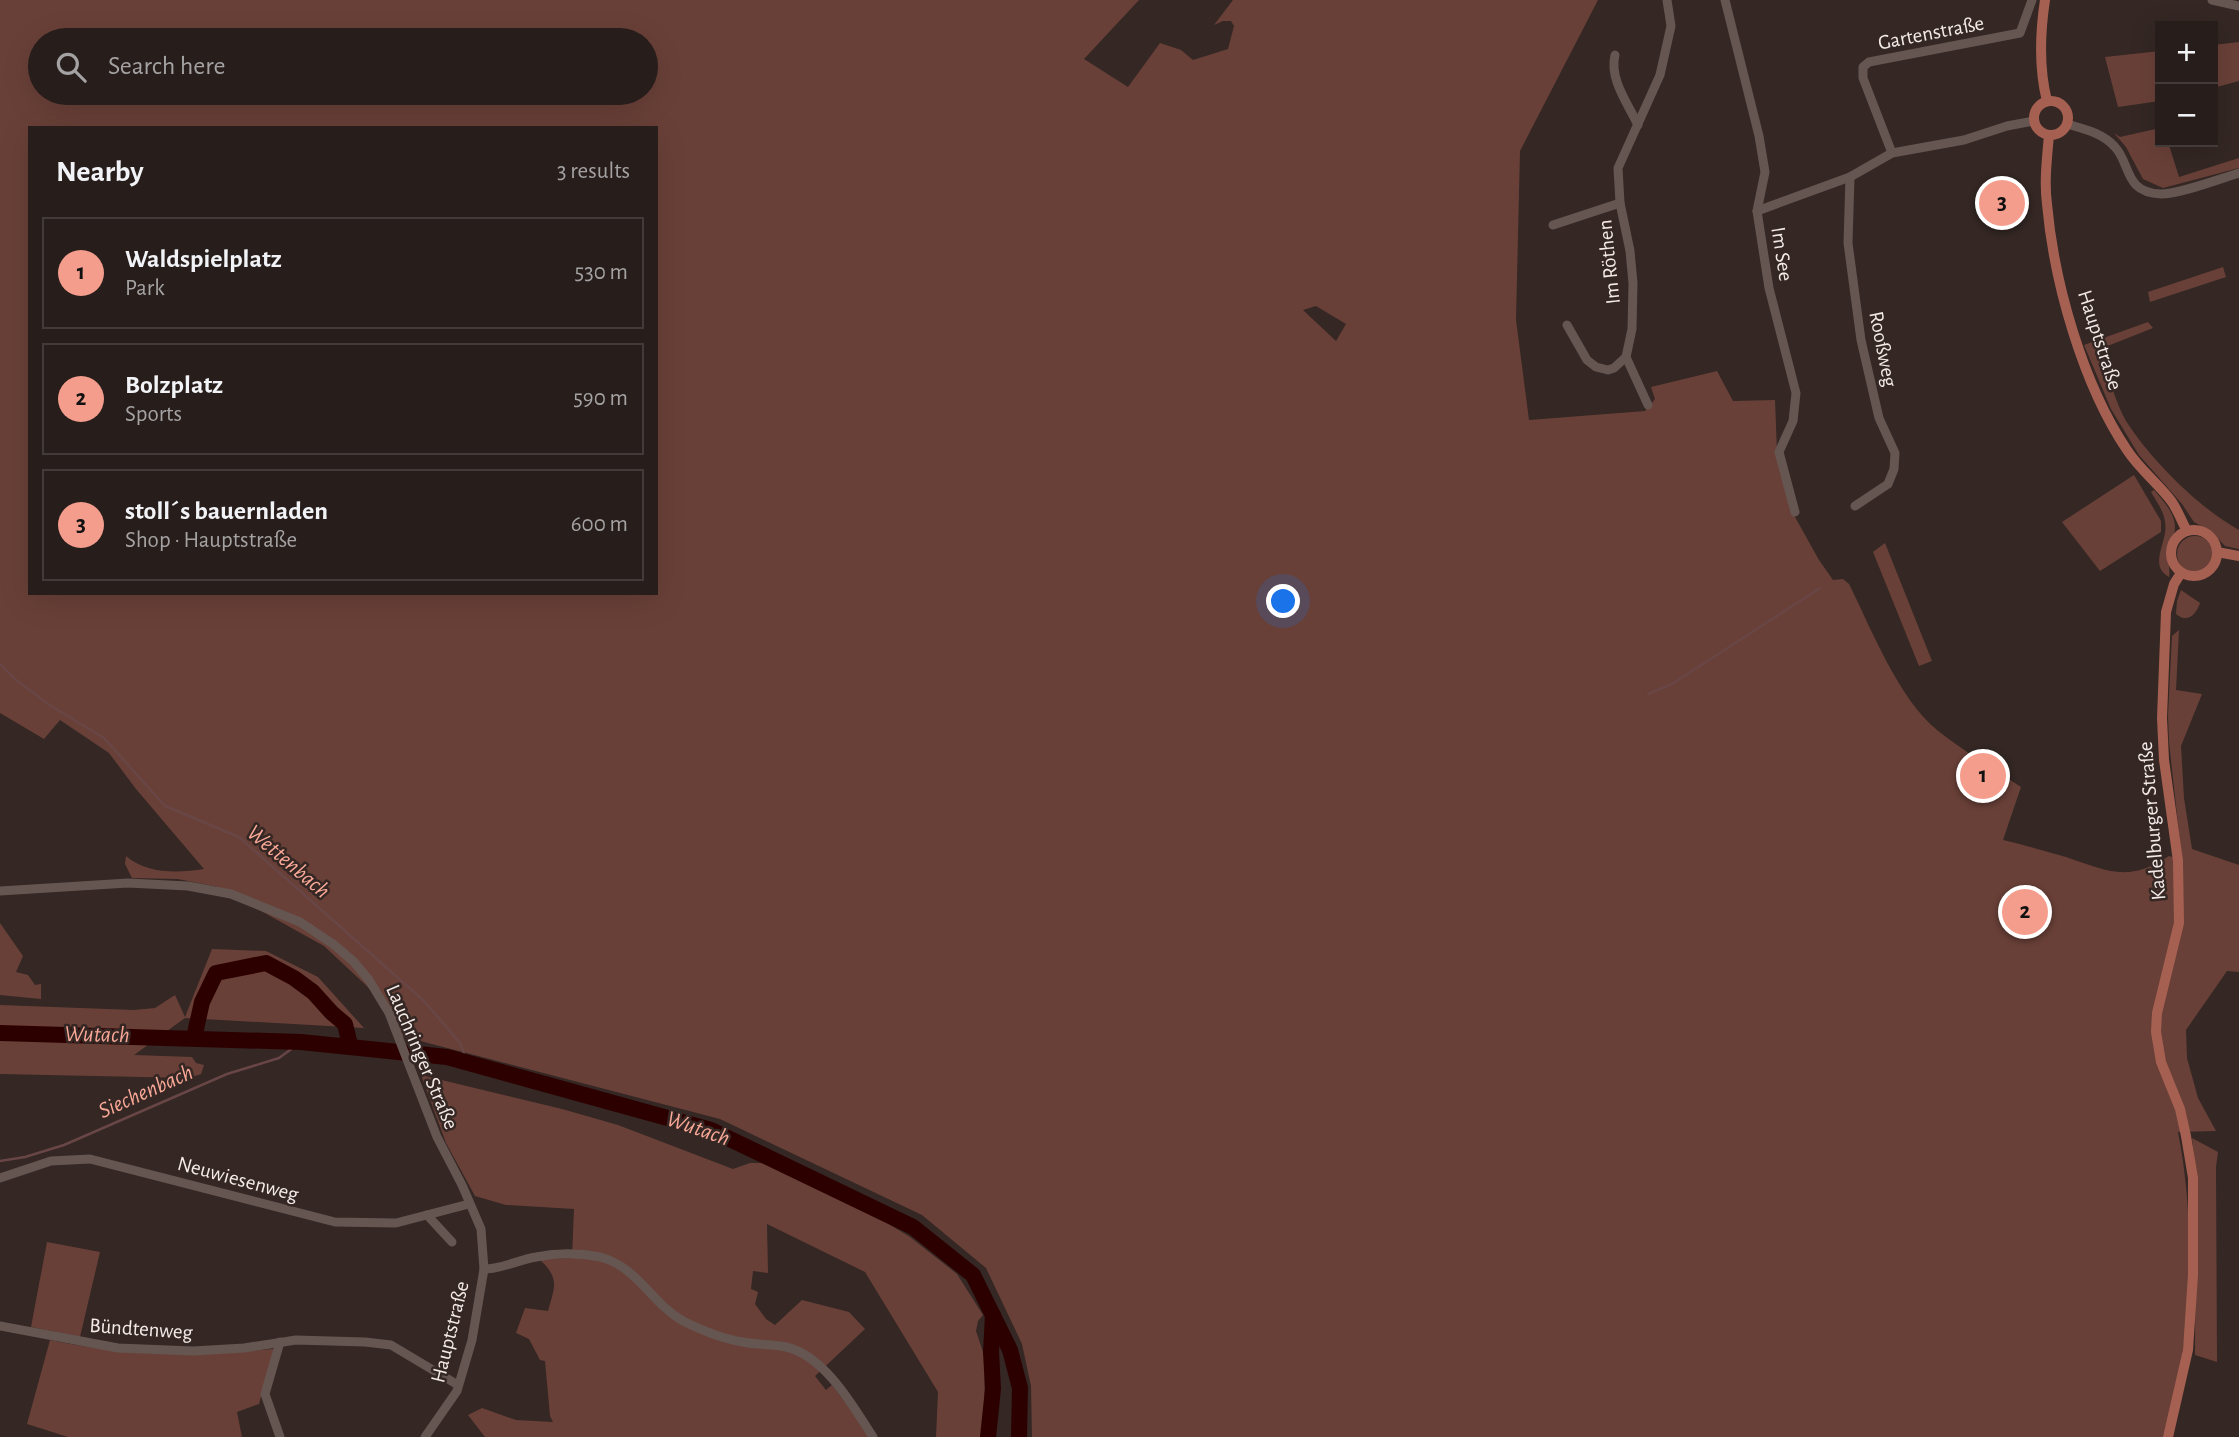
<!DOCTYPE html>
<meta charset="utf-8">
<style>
body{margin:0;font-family:"Alegreya Sans",sans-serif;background:#2f2624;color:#f1f3f6}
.controls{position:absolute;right:21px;top:21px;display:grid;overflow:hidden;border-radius:0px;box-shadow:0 7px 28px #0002}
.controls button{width:63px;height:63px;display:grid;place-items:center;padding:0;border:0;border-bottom:2px solid #433b3a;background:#271d1b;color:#f1f3f6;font:35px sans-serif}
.you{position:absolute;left:1284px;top:602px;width:24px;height:24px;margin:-18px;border:5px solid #fff;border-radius:50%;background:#1a73e8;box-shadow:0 0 0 10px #1a73e833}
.badge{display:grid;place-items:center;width:46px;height:46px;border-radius:50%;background:#f49d8c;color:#111;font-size:23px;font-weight:700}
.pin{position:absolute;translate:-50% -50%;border:4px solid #fff;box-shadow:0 2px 7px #0006}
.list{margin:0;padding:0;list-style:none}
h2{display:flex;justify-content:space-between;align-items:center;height:91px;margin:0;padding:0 28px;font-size:30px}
h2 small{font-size:23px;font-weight:400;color:#a4a2a3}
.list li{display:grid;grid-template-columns:46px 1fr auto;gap:21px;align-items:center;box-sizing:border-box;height:112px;margin:0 14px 14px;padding:0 14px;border:2px solid #433b3a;border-radius:0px}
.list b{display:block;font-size:26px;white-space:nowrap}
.list p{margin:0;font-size:23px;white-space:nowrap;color:#a4a2a3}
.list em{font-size:23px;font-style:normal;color:#a4a2a3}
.icon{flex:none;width:38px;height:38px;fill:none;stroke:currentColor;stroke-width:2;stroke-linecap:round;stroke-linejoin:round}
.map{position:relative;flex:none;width:2239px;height:1437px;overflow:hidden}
.search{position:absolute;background:#271d1b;box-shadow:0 7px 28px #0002;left:28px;top:28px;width:630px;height:77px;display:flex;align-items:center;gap:18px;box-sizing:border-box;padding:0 24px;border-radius:38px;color:#a4a2a3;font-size:26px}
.panel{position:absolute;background:#271d1b;box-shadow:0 7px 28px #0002;left:28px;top:126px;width:630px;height:469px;border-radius:0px}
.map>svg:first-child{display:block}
.green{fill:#694038;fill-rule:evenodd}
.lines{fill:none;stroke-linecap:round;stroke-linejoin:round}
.stream{stroke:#694646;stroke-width:2.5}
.river{stroke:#2d0000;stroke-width:16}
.minor{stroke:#655652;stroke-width:9}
.major{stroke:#a66052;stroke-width:10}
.labels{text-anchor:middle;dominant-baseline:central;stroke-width:5;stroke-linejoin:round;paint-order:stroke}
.street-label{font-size:21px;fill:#f4ebe9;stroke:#342724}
.water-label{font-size:23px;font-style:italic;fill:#faa897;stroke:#342724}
</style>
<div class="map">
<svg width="2239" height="1437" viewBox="0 0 2239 1437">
<rect width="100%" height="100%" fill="#342724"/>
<g class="green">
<path d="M0,0h1139l-55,59 44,28 32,-44 21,7 12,10 35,-11 6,-23 -3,-5h-8l-9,4 19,-25h365l-78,151 -4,169 13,100 116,-9 10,-12 -4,-12 66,-16 16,30 42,-1 2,52 18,65 24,43 14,20 10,-1 6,5c22,44 49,114 88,146 26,21 56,38 84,57l-18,53c21,5 42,11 63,17 42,14 62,26 103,-1l13,4 -13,-118 -1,-27 4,-79 7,-6 -3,60 26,4 -21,52 3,52 8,51 47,16v107l-12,-1 -41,59 1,28 11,40 18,33 -38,1c15,76 15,166 1,242 -4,21 -11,42 -16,63h-1131l-1,-51 -9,-42 -36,-76 -64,-53 -202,-96 -319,-83 -31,-47 -46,-43 -106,-59 -40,-8 -46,-1 -7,-14 1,-8c20,18 52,17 78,13l-68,-80 -27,-36 -49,-33 -16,19 -44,-26zM40,40h606v53h-606zM30,128h626v465h-626zM1316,306l30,18 -10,17 -33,-31z"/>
<polygon points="2239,42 2239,81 2213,88 2213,45"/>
<polygon points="2160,51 2160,101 2118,107 2105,57"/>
<polygon points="2160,128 2160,142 2168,142 2179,177 2239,158 2239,168 2163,188 2143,179 2126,147 2114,133 2120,137"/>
<polygon points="2223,267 2226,277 2150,302 2148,292"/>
<path d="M2148,322l5,6 -53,21c7,21 15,53 26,72 25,39 73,87 113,109v19l-14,-3 -14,-15 -17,-9 -12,-18 -43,-49 -28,-46 -27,-64z"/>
<polygon points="2134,475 2161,521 2161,532 2100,571 2062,522"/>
<path d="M2154,490c10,12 25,27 20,44 -1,6 -5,10 -6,16 -2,10 3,17 1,27 -22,-12 0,-36 -4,-55 -1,-11 -9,-21 -14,-30z"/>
<circle cx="2195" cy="554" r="18"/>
<polygon points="1885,543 1932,661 1919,666 1873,552"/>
<path d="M2181,590l19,13c-4,11 -12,21 -24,11l1,-13z"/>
<polygon points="0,923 23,956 16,972 28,975 35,985 41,984 41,999 0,995"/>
<polygon points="212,949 266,951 318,977 364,1028 185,1018 134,1055 192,1057 196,1063 204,1065 201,1074 189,1078 0,1074 0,1005 134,1010 155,1008 175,995 185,1017"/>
<path d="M421,1075l141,34 56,16 115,44 17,-6h15l122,60 23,14 47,37 26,41 -5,6 -2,10 9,27 -1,79h-48l2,-45 -73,-120 -98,-48 1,49 -15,-2 -2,18 7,3 -3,12 11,15 9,6 27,-25 47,12 16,17 -50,47 11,14 6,-5 39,52h-386l-17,-22 14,-7 34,12 37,2 -3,-6 -5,-55 -5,-1 -11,-21 -13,-6 9,-25 23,3c7,-25 12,-33 -9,-52l33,-1 2,-49 -68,-4 -31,-9 -29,-53z"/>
<polygon points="2192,1138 2218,1152 2216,1167 2217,1362 2195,1355 2196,1178"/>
<polygon points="47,1242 100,1252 80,1337 31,1327"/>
<path d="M50,1340c74,16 148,16 223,9v4l-14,51 -22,8 5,25h-174l-41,-13z"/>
</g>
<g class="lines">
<g class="stream">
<polyline points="0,664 15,679 48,704 104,738 165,806 239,837 423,1000 461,1044 466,1061"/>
<polyline points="1648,694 1672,684 1820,588"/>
<polyline points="0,1161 25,1157 64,1145 227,1074 279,1058 301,1042"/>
</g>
<g class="river">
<polyline points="0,1033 301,1042 447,1057 711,1130 913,1227 973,1275 1010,1350 1020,1388 1019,1437"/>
<polyline points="194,1038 202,1002 216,973 266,963 294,978 313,992 332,1013 345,1024 350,1045"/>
<polyline points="988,1437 993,1389 991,1352 993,1315"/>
</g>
<g class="minor">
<polyline points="1725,0 1759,136 1765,172 1757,211 1769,288 1796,393 1793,421 1779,452 1795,512"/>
<polyline points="2212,0 2239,6"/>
<path d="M1615,55c-6,24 13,49 23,70"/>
<path d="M2067,124c17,5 36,9 48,23 16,17 9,46 46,47 19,0 58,-15 78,-21"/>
<polyline points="1892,153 1863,78 1863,67 1869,62 2020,33 2032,0"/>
<polyline points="1850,177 1848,243 1861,340 1879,418 1895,453 1894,469 1888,484 1855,506"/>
<polyline points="1757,211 1850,177 1892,153 1964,140 2007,126 2034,121"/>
<polyline points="1553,225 1620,203"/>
<polyline points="1567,325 1587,360 1596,367 1608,370 1614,368 1626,357 1632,329 1633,283 1630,251 1620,203 1618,168 1660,75 1671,26 1667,0"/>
<polyline points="1626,357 1648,405"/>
<polyline points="0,891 128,883 188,886 231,894 300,922 333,944 353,961 369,980 389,1013 437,1137 462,1185 481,1229 484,1269 472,1340 457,1391 425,1437"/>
<polyline points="0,1178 51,1161 90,1159 335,1222 396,1223 469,1204"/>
<polyline points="427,1215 452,1242"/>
<path d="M484,1269c18,0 34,-9 52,-12 20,-4 44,-4 64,0 37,9 51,46 83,64 18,9 41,18 60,21 14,3 29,2 43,5 39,9 67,59 87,90"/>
<polyline points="0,1326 118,1348 193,1351 244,1348 296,1340 365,1342 391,1345 458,1385"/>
<polyline points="280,1437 265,1394 280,1342"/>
</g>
<g class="major">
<path d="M2045,0c-5,33 -6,69 2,101"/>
<circle cx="2051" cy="118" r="17"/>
<path d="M2049,135c-2,23 -5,47 -2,69 7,79 36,181 80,246 13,20 32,34 45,52 6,9 10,20 15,29"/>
<circle cx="2194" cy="553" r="23"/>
<polyline points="2217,552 2239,556"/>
<polyline points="2168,1437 2188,1350 2193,1275 2193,1178 2186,1136 2180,1109 2161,1062 2156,1032 2157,1013 2179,923 2178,861 2164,760 2162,718 2166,612 2174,584 2181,573"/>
</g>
</g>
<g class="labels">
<g class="street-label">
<text transform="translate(1931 33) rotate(-11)">Gartenstraße</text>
<text transform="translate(1782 254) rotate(81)">Im See</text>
<text transform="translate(1609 262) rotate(-96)">Im Röthen</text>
<text transform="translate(2100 340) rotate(72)">Hauptstraße</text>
<text transform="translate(1883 349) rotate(79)">Rooßweg</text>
<text transform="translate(2152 821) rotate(-95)">Kadelburger Straße</text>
<text transform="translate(422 1057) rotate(67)">Lauchringer Straße</text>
<text transform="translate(238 1179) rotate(15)">Neuwiesenweg</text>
<text transform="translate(141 1329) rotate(4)">Bündtenweg</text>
<text transform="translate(450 1332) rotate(-76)">Hauptstraße</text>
</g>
<g class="water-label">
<text transform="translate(288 862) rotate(40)">Wettenbach</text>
<text transform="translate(97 1035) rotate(1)">Wutach</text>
<text transform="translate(146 1092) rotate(-24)">Siechenbach</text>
<text transform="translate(698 1129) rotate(19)">Wutach</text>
</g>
</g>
</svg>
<div class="controls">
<button>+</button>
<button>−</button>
</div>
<div class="you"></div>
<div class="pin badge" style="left:1983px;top:776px">1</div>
<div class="pin badge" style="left:2025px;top:912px">2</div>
<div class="pin badge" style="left:2002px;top:203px">3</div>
<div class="search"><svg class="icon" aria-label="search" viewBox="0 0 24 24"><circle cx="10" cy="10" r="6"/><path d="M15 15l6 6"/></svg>Search here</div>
<section class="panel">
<h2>Nearby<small>3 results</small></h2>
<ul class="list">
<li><span class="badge">1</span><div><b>Waldspielplatz</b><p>Park</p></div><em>530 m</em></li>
<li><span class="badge">2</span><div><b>Bolzplatz</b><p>Sports</p></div><em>590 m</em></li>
<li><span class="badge">3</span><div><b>stoll´s bauernladen</b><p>Shop · Hauptstraße</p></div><em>600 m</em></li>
</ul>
</section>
</div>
